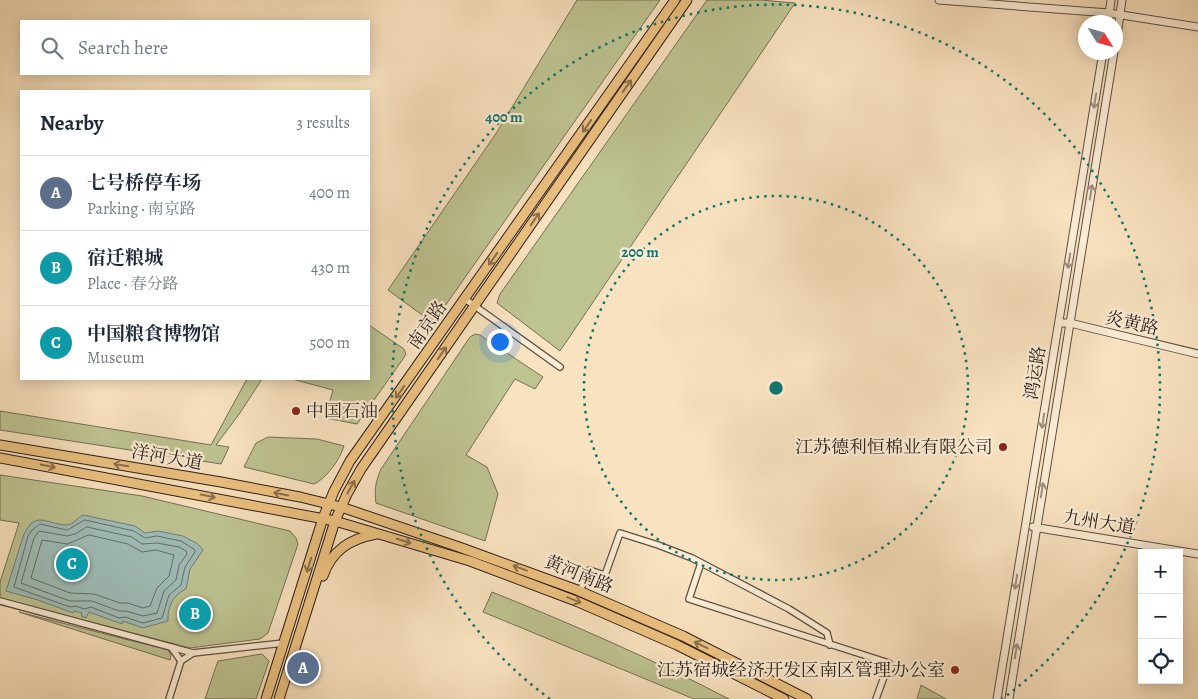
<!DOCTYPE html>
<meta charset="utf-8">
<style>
body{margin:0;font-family:Alegreya,"Noto Serif SC",serif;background:#f6f6f7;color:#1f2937}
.controls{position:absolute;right:15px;bottom:15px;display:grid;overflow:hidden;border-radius:0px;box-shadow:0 2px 12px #0003}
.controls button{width:45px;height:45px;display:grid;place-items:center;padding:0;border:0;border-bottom:1px solid #e0e1e3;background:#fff;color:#1f2937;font:25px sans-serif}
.compass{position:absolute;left:1078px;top:15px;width:45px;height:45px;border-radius:50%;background:#fff;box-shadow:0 2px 12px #0003;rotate:127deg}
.you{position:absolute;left:499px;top:341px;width:18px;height:18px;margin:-12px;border:4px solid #fff;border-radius:50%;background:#1a73e8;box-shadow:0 0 0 8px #1a73e833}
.badge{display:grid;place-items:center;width:32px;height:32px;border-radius:50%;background:#1a73e8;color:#fff;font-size:16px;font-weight:700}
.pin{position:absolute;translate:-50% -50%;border:2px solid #fff;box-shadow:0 1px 5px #0006}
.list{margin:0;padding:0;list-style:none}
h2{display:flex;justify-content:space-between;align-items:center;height:65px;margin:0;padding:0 20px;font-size:21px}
h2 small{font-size:16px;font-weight:400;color:#747a83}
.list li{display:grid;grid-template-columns:32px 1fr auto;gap:15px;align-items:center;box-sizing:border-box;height:75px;padding:0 20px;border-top:1px solid #e0e1e3}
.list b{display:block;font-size:19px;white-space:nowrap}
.list p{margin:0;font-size:16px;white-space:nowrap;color:#747a83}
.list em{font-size:16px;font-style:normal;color:#747a83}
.icon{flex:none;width:28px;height:28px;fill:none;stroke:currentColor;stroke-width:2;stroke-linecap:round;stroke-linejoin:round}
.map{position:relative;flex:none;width:1198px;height:699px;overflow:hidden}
.search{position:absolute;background:#fff;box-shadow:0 2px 12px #0003;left:20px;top:20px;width:350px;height:55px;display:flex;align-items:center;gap:12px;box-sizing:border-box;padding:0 18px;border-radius:0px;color:#747a83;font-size:19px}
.panel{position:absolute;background:#fff;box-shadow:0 2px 12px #0003;left:20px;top:90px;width:350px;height:290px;border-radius:0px}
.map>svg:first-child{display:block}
.green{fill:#bec392;stroke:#747055}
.water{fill:#9fbdb8;stroke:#717d78}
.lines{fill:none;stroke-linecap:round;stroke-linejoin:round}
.shore{stroke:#656e68;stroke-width:1}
.minor-casing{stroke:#5e4f42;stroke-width:8}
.tertiary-casing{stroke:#5e4f42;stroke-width:9}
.primary-casing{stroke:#2b1e18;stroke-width:11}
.minor{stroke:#fbecd5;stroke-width:5.5}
.tertiary{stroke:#fbecd5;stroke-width:7}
.primary{stroke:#ecc180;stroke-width:9}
.oneway{stroke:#8c704c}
.oneway2{stroke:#9d8f80}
.ring{fill:none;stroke:#0f766e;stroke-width:2.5;stroke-dasharray:2.5 5}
.poi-dot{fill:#8f2418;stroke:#fbecd5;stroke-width:2}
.labels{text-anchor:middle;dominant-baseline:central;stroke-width:4.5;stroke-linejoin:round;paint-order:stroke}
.street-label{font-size:18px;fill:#2b1e18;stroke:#fbecd5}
.poi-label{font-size:18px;fill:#2b1e18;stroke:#fbecd5;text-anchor:end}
.centre{fill:#0f766e;stroke:#fbecd5;stroke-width:2.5}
.ring-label{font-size:15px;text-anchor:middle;font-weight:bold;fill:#0f766e;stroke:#fbecd5;stroke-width:4.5;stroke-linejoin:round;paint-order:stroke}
</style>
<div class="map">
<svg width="1198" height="699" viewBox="0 0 1198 699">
<rect width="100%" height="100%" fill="#f9e2bf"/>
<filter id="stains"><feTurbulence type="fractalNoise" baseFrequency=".004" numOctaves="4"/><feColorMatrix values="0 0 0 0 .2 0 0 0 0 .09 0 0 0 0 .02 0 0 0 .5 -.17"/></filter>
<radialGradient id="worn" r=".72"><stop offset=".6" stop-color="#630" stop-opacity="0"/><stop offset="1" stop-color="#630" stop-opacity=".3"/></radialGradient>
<g class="green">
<polygon points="577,0 660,0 433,323 388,290 497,132"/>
<polygon points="707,0 761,0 795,3 560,351 497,303 500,294"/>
<polygon points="369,325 404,349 406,354 403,359 357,424 325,418 333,390 292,379 369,379"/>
<path d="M475,334l5,1 63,42 -8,12 -20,-10 -49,76 21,12 11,27 -13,47 -109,-38c-2,-14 0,-22 5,-34l89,-132z"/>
<polygon points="247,379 262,379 240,413 216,445 229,447 221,464 0,430 0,411 211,445"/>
<path d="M268,437l49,2 27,7c-4,13 -17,32 -30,38l-70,-17 12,-24z"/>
<polygon points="0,475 142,496 290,531 296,538 298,544 268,633 260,639 190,648 0,598 0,582 19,523 0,520"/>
<path d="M492,592c80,32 160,67 237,107h-35l-211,-87z"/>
<polygon points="19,612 168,650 171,655 170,660"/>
<polygon points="262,654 269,661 256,699 205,699 218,661"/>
<polygon points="921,685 946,699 917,699"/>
</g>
<path class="water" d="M83,515l52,11 10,7 13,-2 25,5 15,8 5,6 -13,19 -4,20c-13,6 -19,18 -18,32l-25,7 -20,-7 -1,3 -33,-12 -3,6 -5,-2 1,-3 -8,-2 -1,2 -35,-13 -32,-9 18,-57c12,-24 22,-10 42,-9 7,0 11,-7 17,-10z"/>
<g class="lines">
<g class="shore">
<polygon points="85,520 134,531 145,538 157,536 181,541 195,550 195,552 185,567 181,585 169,595 162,618 143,623 125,617 119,618 91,607 84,609 76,606 70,607 14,587 28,536 32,530 40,524 67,530"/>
<polygon points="87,527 132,537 142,544 157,543 179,547 186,551 187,554 179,565 176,580 164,591 157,613 143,616 126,611 119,611 92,601 70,601 21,583 34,538 39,531 67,536 75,534"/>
<polygon points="89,535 128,544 142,552 156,550 174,555 169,576 157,588 150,606 143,608 128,603 120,603 94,594 70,593 31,578 42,540 67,544"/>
</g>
<defs>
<g id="minor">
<polyline points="465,299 560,367"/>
<polyline points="701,563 689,599 889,663 876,699"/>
<polyline points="580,591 589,570 605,575 620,533 658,545 692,558 789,609 827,633 830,645"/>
<polyline points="0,601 193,653"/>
<polyline points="171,647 181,661"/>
<polyline points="169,699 181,661 193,653 284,643"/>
</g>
<g id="tertiary">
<polyline points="939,0 1109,13 1198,27"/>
<polyline points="1108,22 1111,0"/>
<polyline points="1116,43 1122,0"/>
<polyline points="1059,323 1070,323 1198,354"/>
<polyline points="1033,527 1198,554"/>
<polyline points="997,699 1103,52"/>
<polyline points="1009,699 1114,52"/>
</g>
<g id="primary">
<polyline points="0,445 221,482 300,497 341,507 459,547 577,590 683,636 807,699"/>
<polyline points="0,458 335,521 470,561 576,601 677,645 784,699"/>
<path d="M323,576c9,-26 27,-37 53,-42"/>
<polyline points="266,699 323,518 334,491 350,461 675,0"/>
<polyline points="279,699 335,521 347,494 361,469 687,0"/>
</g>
</defs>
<use href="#minor" class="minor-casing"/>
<use href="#tertiary" class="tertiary-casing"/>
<use href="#primary" class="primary-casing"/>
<use href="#minor" class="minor"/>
<use href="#tertiary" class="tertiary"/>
<use href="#primary" class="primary"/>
</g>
<defs><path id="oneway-shaft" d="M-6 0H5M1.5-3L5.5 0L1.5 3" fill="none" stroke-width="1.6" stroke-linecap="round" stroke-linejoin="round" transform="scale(1.25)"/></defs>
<g class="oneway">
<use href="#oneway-shaft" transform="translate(627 86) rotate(-55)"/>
<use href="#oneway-shaft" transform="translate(587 126) rotate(125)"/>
<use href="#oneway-shaft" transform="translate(535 219) rotate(-55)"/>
<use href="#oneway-shaft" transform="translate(493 259) rotate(125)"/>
<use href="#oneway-shaft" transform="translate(442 353) rotate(-55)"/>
<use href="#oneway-shaft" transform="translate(400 392) rotate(125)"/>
<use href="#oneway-shaft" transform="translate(121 465) rotate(-170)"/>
<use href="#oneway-shaft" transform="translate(48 466) rotate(11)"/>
<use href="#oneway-shaft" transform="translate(351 487) rotate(-61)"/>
<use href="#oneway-shaft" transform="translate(281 494) rotate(-169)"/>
<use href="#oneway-shaft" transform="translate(208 496) rotate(11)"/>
<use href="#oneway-shaft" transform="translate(404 541) rotate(17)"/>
<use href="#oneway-shaft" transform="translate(309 565) rotate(107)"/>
<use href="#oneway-shaft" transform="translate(520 568) rotate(-160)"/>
<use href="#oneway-shaft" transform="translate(574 600) rotate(22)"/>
<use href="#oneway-shaft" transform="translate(701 645) rotate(-154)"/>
</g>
<g class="oneway2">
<use href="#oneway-shaft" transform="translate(1095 101) rotate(99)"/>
<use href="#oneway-shaft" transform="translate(1091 192) rotate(-81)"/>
<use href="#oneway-shaft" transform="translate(1069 261) rotate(99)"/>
<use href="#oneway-shaft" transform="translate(1043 421) rotate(99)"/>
<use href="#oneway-shaft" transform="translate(1042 490) rotate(-81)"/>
<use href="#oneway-shaft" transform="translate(1016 582) rotate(99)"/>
<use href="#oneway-shaft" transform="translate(1016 651) rotate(-81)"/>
</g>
<g class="ring">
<circle cx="776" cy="388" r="192"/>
<path d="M550 699A384 384 0 1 1 1002 699"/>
</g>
<g class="poi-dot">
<circle cx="296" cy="411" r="5"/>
<circle cx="1003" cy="447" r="5"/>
<circle cx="955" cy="670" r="5"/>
</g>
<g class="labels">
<g class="street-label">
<text transform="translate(1132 323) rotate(13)">炎黄路</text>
<text transform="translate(427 325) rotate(-55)">南京路</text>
<text transform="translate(1035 373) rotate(-81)">鸿运路</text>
<text transform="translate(167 457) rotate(10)">洋河大道</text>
<text transform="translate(1099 522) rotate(9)">九州大道</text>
<text transform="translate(579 574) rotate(22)">黄河南路</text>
</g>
<g class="poi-label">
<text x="306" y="411" text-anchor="start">中国石油</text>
<text x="993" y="447">江苏德利恒棉业有限公司</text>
<text x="945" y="670">江苏宿城经济开发区南区管理办公室</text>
</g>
</g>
<circle cx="776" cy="388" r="8" class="centre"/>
<g class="ring-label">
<text x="504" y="122">400 m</text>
<text x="640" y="257">200 m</text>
</g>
<rect width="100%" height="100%" filter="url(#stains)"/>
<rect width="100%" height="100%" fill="url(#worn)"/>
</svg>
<div class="controls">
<button>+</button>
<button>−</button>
<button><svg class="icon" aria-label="locate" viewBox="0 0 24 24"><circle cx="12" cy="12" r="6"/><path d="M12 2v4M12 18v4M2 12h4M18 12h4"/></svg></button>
</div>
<svg class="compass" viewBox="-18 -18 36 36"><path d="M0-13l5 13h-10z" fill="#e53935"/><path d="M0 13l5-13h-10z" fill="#747a83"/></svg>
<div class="you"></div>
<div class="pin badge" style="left:303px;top:668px;background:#5c6f8a">A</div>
<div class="pin badge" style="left:195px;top:614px;background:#0f9aa8">B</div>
<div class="pin badge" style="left:72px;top:564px;background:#0f9aa8">C</div>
<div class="search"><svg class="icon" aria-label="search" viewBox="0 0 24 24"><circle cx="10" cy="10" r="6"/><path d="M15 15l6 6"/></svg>Search here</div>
<section class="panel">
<h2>Nearby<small>3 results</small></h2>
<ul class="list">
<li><span class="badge" style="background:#5c6f8a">A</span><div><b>七号桥停车场</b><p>Parking · 南京路</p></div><em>400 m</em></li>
<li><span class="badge" style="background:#0f9aa8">B</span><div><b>宿迁粮城</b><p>Place · 春分路</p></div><em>430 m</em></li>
<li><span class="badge" style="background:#0f9aa8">C</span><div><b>中国粮食博物馆</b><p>Museum</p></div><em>500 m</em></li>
</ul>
</section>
</div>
